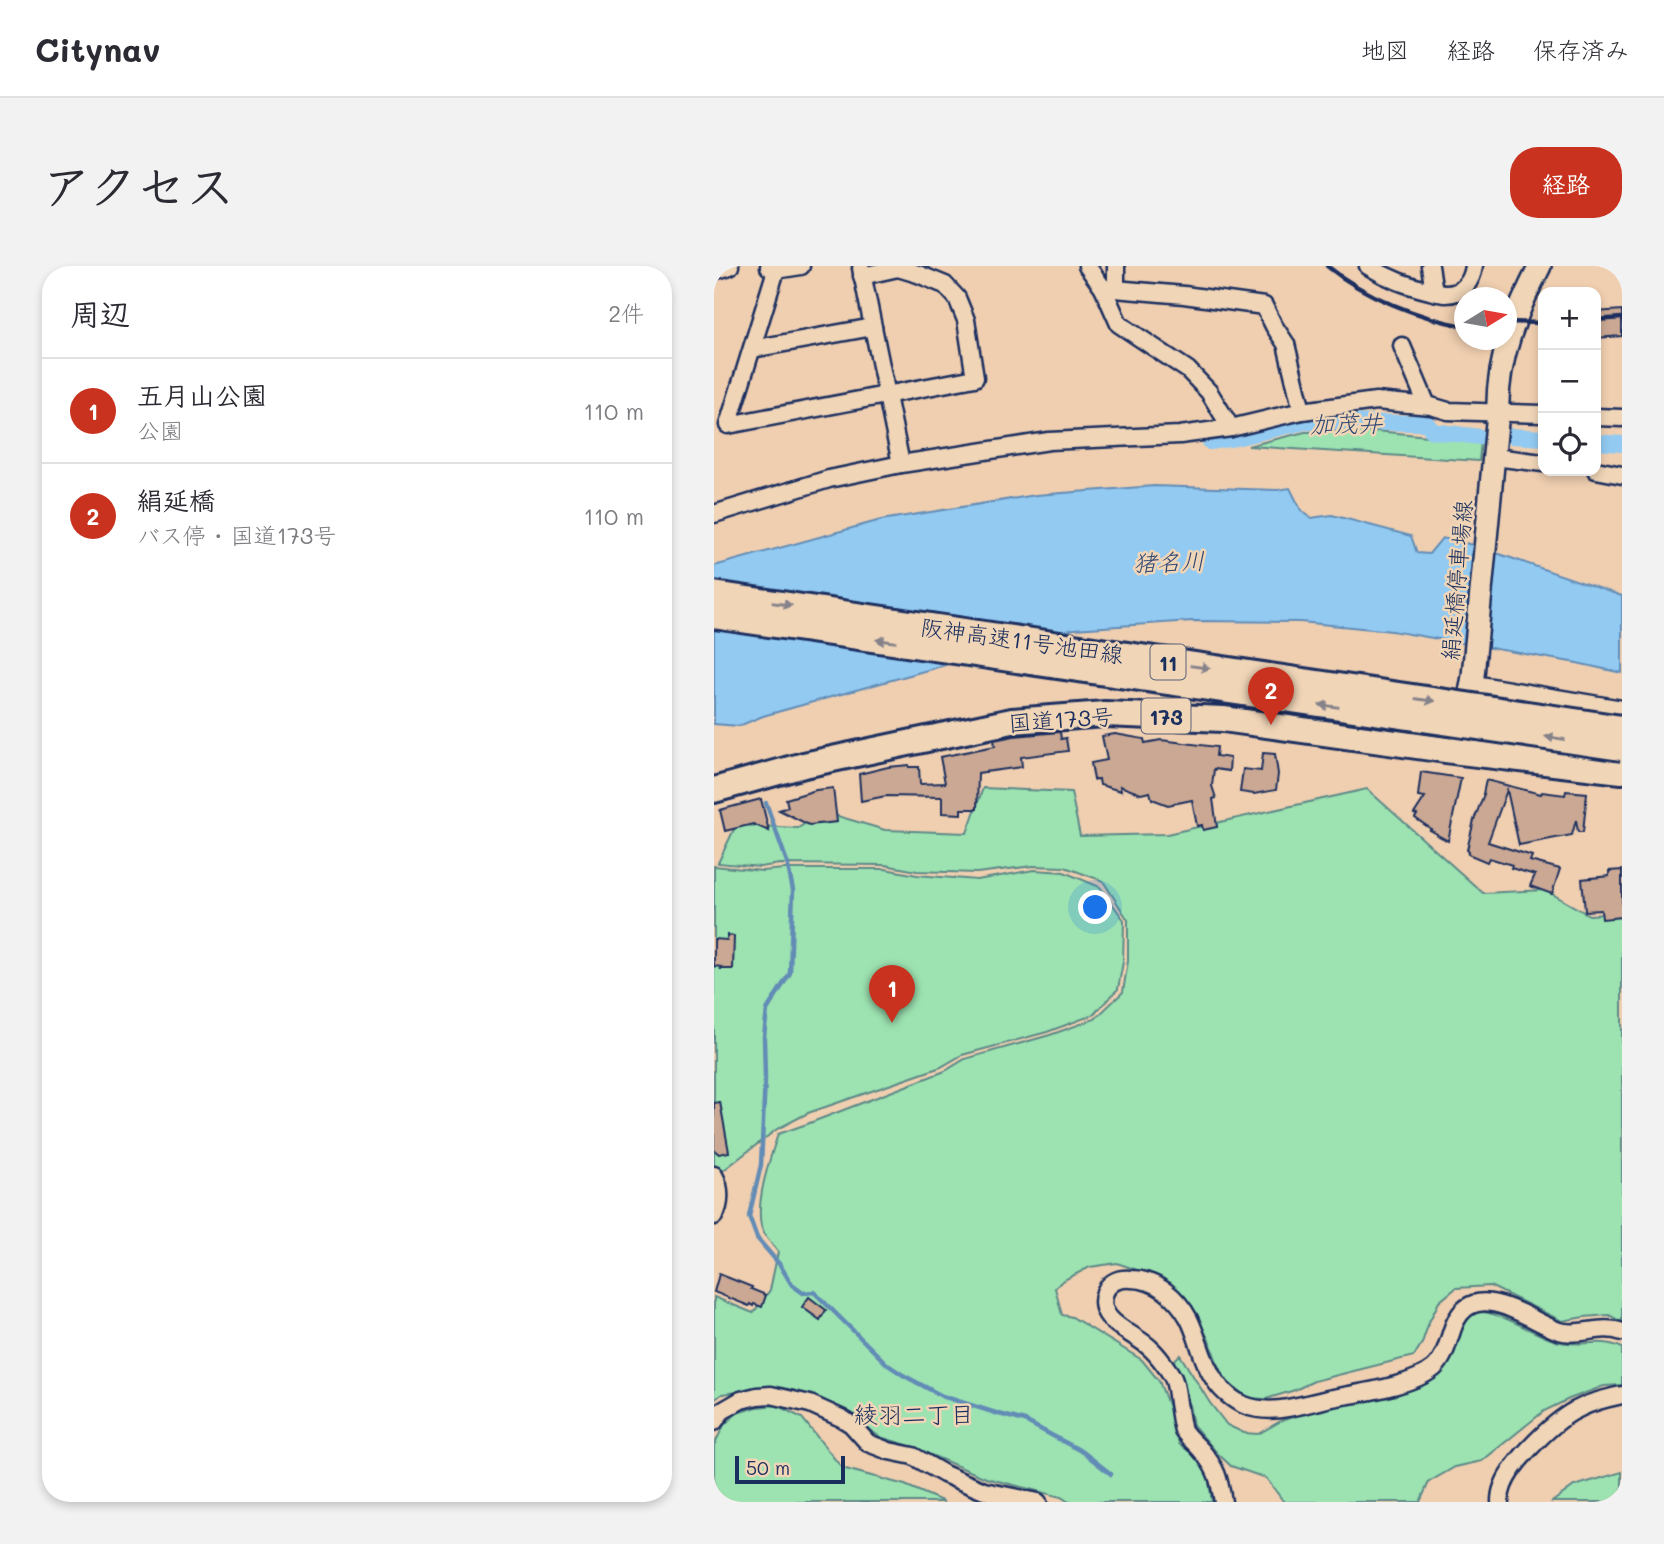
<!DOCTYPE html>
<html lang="ja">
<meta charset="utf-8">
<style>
body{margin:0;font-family:Mali,"Klee One",sans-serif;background:#f2f2f3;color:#2b2b33}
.controls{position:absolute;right:21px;top:21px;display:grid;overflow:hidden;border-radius:14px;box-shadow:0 4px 10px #0003}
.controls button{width:63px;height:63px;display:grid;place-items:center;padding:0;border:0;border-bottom:2px solid #e1e1e2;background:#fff;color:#2b2b33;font:35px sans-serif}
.compass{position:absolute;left:740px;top:21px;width:63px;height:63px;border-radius:50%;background:#fff;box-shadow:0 4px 10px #0003;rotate:79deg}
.scale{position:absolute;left:21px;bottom:18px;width:110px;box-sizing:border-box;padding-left:7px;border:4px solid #1b2f5e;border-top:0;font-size:19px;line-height:24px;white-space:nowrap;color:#1b2f5e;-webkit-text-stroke:5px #f0d5b7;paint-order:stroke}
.you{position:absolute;left:382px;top:642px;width:24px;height:24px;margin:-18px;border:5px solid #fff;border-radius:50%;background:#1a73e8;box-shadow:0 0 0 10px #1a73e833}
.badge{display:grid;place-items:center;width:46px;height:46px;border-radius:50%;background:#c8321e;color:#fff;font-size:23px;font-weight:700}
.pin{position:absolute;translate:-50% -58px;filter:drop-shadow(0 2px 4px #0008)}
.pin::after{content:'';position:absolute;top:37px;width:24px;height:21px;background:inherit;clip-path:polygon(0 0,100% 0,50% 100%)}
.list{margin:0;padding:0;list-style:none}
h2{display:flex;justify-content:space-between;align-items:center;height:91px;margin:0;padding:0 28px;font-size:30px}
h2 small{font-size:23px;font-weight:400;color:#7c7c81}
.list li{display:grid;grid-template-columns:46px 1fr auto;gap:21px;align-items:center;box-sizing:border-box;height:105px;padding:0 28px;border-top:2px solid #e1e1e2}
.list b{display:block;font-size:26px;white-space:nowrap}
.list p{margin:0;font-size:23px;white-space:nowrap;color:#7c7c81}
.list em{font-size:23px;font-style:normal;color:#7c7c81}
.icon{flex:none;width:38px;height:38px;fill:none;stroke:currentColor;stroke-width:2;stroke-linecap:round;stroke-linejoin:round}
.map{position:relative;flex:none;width:908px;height:1236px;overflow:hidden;border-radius:28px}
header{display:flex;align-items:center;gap:42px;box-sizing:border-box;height:98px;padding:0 35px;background:#fff;border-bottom:2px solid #e1e1e2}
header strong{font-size:33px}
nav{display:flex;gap:38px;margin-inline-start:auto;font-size:24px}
.intro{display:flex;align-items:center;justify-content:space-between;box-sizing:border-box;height:168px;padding:0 42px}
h1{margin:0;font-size:49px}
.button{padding:18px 32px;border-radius:28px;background:#c8321e;color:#fff;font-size:24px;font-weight:700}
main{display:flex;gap:42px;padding:0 42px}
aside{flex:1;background:#fff;border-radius:28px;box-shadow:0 4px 10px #0003}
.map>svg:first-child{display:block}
.green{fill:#9de3b1;stroke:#5c8988;stroke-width:2}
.water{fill:#92caf1;stroke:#628cb6;stroke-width:2}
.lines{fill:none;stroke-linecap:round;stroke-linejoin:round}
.stream{stroke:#628cb6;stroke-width:4.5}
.canal{stroke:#92caf1;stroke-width:16}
.building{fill:#caa893;stroke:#1b2f5e;stroke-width:2}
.minor-casing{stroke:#1b2f5e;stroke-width:21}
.major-casing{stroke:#1b2f5e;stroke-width:26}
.highway-casing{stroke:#1b2f5e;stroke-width:30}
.minor{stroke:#f0d5b7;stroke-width:16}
.major{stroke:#f0d5b7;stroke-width:21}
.highway{stroke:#f0d5b7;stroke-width:24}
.rail{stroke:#1b2f5e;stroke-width:4.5}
.highway-bridge-casing{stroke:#1b2f5e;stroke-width:30;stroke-linecap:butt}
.highway-bridge{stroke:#f0d5b7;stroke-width:24}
.oneway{fill:#86828a}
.labels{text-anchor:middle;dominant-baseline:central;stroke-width:5;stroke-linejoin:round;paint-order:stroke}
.shield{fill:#f0d5b7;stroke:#5b6179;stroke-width:2}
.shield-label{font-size:21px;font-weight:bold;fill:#1b2f5e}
.street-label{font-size:23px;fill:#1b2f5e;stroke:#f0d5b7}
.water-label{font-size:24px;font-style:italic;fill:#2d4674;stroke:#f0d5b7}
.neighbourhood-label{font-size:24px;fill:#1b2f5e;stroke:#f0d5b7}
</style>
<header>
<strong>Citynav</strong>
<nav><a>地図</a><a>経路</a><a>保存済み</a></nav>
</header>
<div class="intro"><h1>アクセス</h1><a class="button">経路</a></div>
<main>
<aside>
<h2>周辺<small>2件</small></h2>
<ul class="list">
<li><span class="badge">1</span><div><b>五月山公園</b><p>公園</p></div><em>110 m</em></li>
<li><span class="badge">2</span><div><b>絹延橋</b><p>バス停 · 国道173号</p></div><em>110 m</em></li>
</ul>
</aside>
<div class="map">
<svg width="908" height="1236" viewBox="0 0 908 1236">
<rect width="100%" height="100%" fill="#f0cfb0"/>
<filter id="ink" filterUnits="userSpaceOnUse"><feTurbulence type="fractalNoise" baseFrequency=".0143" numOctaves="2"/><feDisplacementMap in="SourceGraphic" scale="14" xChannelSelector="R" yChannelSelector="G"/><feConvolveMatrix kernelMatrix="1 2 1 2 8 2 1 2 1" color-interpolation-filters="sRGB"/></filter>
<g filter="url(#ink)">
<g class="green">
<polygon points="661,165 767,175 765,195 534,180 591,166"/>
<path d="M269,522l88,4 9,44 87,-2 200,-45 116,104 62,-3 44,25 33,-2v409l-13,-7 -25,2 -22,4 -72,-35 -34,2 -17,14 -10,20 -7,21 -8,13 -100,25 -19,9 -29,9 -24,-1 -17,-15 -17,-45 -15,-27 -19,-21 -31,-18 -26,-9 -27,4 -28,14 -7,7 7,27 10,2 70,43 17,21 17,45 3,18 14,10 14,15 5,33h-143l-8,-5 -75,-19 -79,-33 -27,-8 -37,-26 -52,-21 -29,-1 -40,5 -8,6v-103l39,16 17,-23 8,-38c-5,-7 -13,-15 -16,-23 -8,-25 8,-71 16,-95l29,-10 138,-53 20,-12 85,-24 45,-16 28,-27 5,-31v-41l-25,-39 -38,-14 -32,-1 -56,7 -60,-2 -32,-6 -105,-1 -20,3 -42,-4 18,-38 62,3 26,-16 61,18 82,3z"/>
<polygon points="0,600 48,605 71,603 171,603 203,609 263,614 320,604 350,606 386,621 410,654 409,696 404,723 379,749 333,766 248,789 227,801 94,847 63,863 6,907 0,901"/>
<path d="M769,1046c26,4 48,21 73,29 22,7 45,-4 66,7v37l-18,1 -35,13 -25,12 -62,50 -27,6 -26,15 -9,20h-136l-18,-24 -35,-12 -14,-13 -24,-28 -6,-31 -9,-24 -8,-6 10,-9 30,48 17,22 17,8 14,1 23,-13 20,-7 117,-27 29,-24 8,-15 10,-29 7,-5z"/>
<polygon points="63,1139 88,1152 128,1202 191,1219 230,1236 0,1236 0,1179 10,1159 23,1147 43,1141"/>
<polygon points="908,1206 908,1236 838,1236 860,1220"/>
</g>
<polygon class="water" points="440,220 563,224 576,222 587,244 597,252 618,249 697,270 703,287 715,288 728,272 759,279 908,330 908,407 863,397 678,365 586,356 478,355 360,363 49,450 25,460 0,458 0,300 167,254 322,229"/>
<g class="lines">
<polyline class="stream" points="52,537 73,596 79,624 76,707 53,744 50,771 51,812 47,899 35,950 43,972 66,999 78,1019 89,1027 100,1026 174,1099 189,1109 228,1130 285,1148 311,1155 369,1186 397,1208"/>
<g class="canal">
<polyline points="797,170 829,172"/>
<polyline points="496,176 521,172 591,156 713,157 718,165 766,171"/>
<polyline points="882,176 908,178"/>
</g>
</g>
<g class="building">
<polygon points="908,44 908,70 882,72 882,46"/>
<polygon points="346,466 347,473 352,472 354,485 307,491 308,501 264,507 263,543 247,543 247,548 228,547 228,531 172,530 147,535 145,508 174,501 195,499 195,501 205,501 206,518 231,517 226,491 281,480 280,474 300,470"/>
<polygon points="401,468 430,473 431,477 447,474 503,481 502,490 516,492 515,505 500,503 498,520 502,532 499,533 503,561 489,564 488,559 483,560 478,534 454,539 438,533 436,526 427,528 406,520 407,525 386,519 385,513 380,514 377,497 393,494 388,470"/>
<polygon points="549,487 561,488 564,508 562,524 540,528 526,526 529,503 547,505"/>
<polygon points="707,506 747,512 734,575 723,569 723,568 716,564 717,563 701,552 703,549 700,548 711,531 704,530"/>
<polygon points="772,514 827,528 828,526 851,529 852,525 873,527 869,566 864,566 862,554 858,569 805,579 793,524 774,576 818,590 816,595 846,603 838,628 816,620 821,609 797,602 798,599 775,592 773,596 754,588 755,585 753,584 760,554 770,528 769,528"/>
<polygon points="119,522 123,556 95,559 65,544 74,541 72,533 102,524"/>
<polygon points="47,533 55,565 39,558 11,565 6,544"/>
<polygon points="908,604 908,651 888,653 887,644 871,645 868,613 895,610 895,605"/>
<polygon points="14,669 20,670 19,703 7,703 8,701 0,700 0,673 13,674"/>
<polygon points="6,836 15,886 5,888 0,884 0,837"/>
<polygon points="5,1008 38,1021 37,1023 52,1029 48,1041 40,1038 39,1040 36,1038 35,1040 0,1026"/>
<polygon points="95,1031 112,1044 106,1054 88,1041"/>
</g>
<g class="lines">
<defs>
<g id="minor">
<polyline points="373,0 389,22 405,58 474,104 495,126 517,162"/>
<path d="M654,0c21,13 38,19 62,25 4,1 11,3 16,3 17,0 26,-13 28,-28"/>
<polyline points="716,0 720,26"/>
<polyline points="55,1 62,4 87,0"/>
<polyline points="147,2 187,198"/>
<polyline points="62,4 14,159 261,112 252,54 243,32 231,19 204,8 184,2 148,10"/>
<polyline points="0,5 16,0"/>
<polyline points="389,22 470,29 550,40 560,60 572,78 588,145"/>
<polyline points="402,23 402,0"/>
<polyline points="688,80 713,139"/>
<polyline points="38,83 159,61"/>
<polyline points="882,151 908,152"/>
<polyline points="780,191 829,197"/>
<polyline points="882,204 908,209"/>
<polyline points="0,248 115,213 187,198 335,175 466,169 517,162 588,145 662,135 717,140 734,145 829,148"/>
<polyline points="766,419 908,443"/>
<path d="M0,909c7,12 7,30 0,41"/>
<polyline points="0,1156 8,1145 27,1134 43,1130 57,1129 96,1138 127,1152 137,1158 154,1177 175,1185 199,1190 230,1208 270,1225 324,1236"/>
<path d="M509,1236c-4,-24 -6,-33 -22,-52 -5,-6 -14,-13 -18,-20 -2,-6 -3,-15 -4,-21 -2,-10 -2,-22 -6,-31 -4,-8 -16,-24 -23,-30 -16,-16 -56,-26 -45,-56 5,-11 15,-14 26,-13 25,0 46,18 58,40 10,20 13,44 27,63 6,9 18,19 28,23 27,11 57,0 84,-6 29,-6 83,-12 106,-31 12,-11 14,-28 20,-43 20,-49 74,-5 105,6 21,6 42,-7 63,1"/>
<path d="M786,1236c0,-5 1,-11 3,-16 9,-24 53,-68 77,-78 13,-7 28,-10 42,-13"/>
</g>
<path id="major" d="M746,486l13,-76 25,-264c-2,-51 19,-102 42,-146"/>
<polyline id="highway" points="0,524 90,499 298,455 391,448 509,453 746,486 908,505"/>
</defs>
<use href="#minor" class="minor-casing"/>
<use href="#major" class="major-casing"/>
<use href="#highway" class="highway-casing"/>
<use href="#minor" class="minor"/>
<use href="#major" class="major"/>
<use href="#highway" class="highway"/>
<g class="rail">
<path d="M613,0c38,31 90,51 137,60"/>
<polyline points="882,54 908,52"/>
<polyline points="792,56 829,57"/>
</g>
<defs>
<g id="highway-bridge">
<polyline points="0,328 908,462"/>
<polyline points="0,350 908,482"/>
</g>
</defs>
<use href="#highway-bridge" class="highway-bridge-casing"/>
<use href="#highway-bridge" class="highway-bridge"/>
</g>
<defs><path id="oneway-solid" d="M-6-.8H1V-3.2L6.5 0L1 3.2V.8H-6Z" transform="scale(1.75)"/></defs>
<g class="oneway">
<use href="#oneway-solid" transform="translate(68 338) rotate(8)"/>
<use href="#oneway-solid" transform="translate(172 375) rotate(-172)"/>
<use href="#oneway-solid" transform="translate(486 401) rotate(8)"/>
<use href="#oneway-solid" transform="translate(711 434) rotate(8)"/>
<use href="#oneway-solid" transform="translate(615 440) rotate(-172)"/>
<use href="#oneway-solid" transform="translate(841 472) rotate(-171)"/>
</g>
</g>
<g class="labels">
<g class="shield">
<rect x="436.5" y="378.5" width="35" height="35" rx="5"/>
<rect x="427.5" y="432.5" width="49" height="35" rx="5"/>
</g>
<g class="shield-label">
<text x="454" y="396">11</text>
<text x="452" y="450">173</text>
</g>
<g class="street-label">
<text transform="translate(742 314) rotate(-85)">絹延橋停車場線</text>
<text transform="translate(308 374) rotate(8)">阪神高速11号池田線</text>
<text transform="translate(347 453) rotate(-4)">国道173号</text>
</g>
<g class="water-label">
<text transform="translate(632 157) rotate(-1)">加茂井</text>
<text transform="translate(455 295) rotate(-2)">猪名川</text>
</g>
<g class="neighbourhood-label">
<text x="200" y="1147">綾羽二丁目</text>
</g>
</g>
</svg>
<div class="controls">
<button>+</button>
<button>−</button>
<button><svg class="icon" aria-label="locate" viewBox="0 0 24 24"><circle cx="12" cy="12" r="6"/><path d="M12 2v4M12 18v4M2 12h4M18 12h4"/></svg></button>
</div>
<svg class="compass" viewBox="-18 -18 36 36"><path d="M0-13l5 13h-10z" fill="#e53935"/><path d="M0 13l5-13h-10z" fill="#7c7c81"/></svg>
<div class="scale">50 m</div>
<div class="you"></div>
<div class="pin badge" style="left:178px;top:757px">1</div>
<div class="pin badge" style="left:557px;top:459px">2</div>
</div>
</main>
